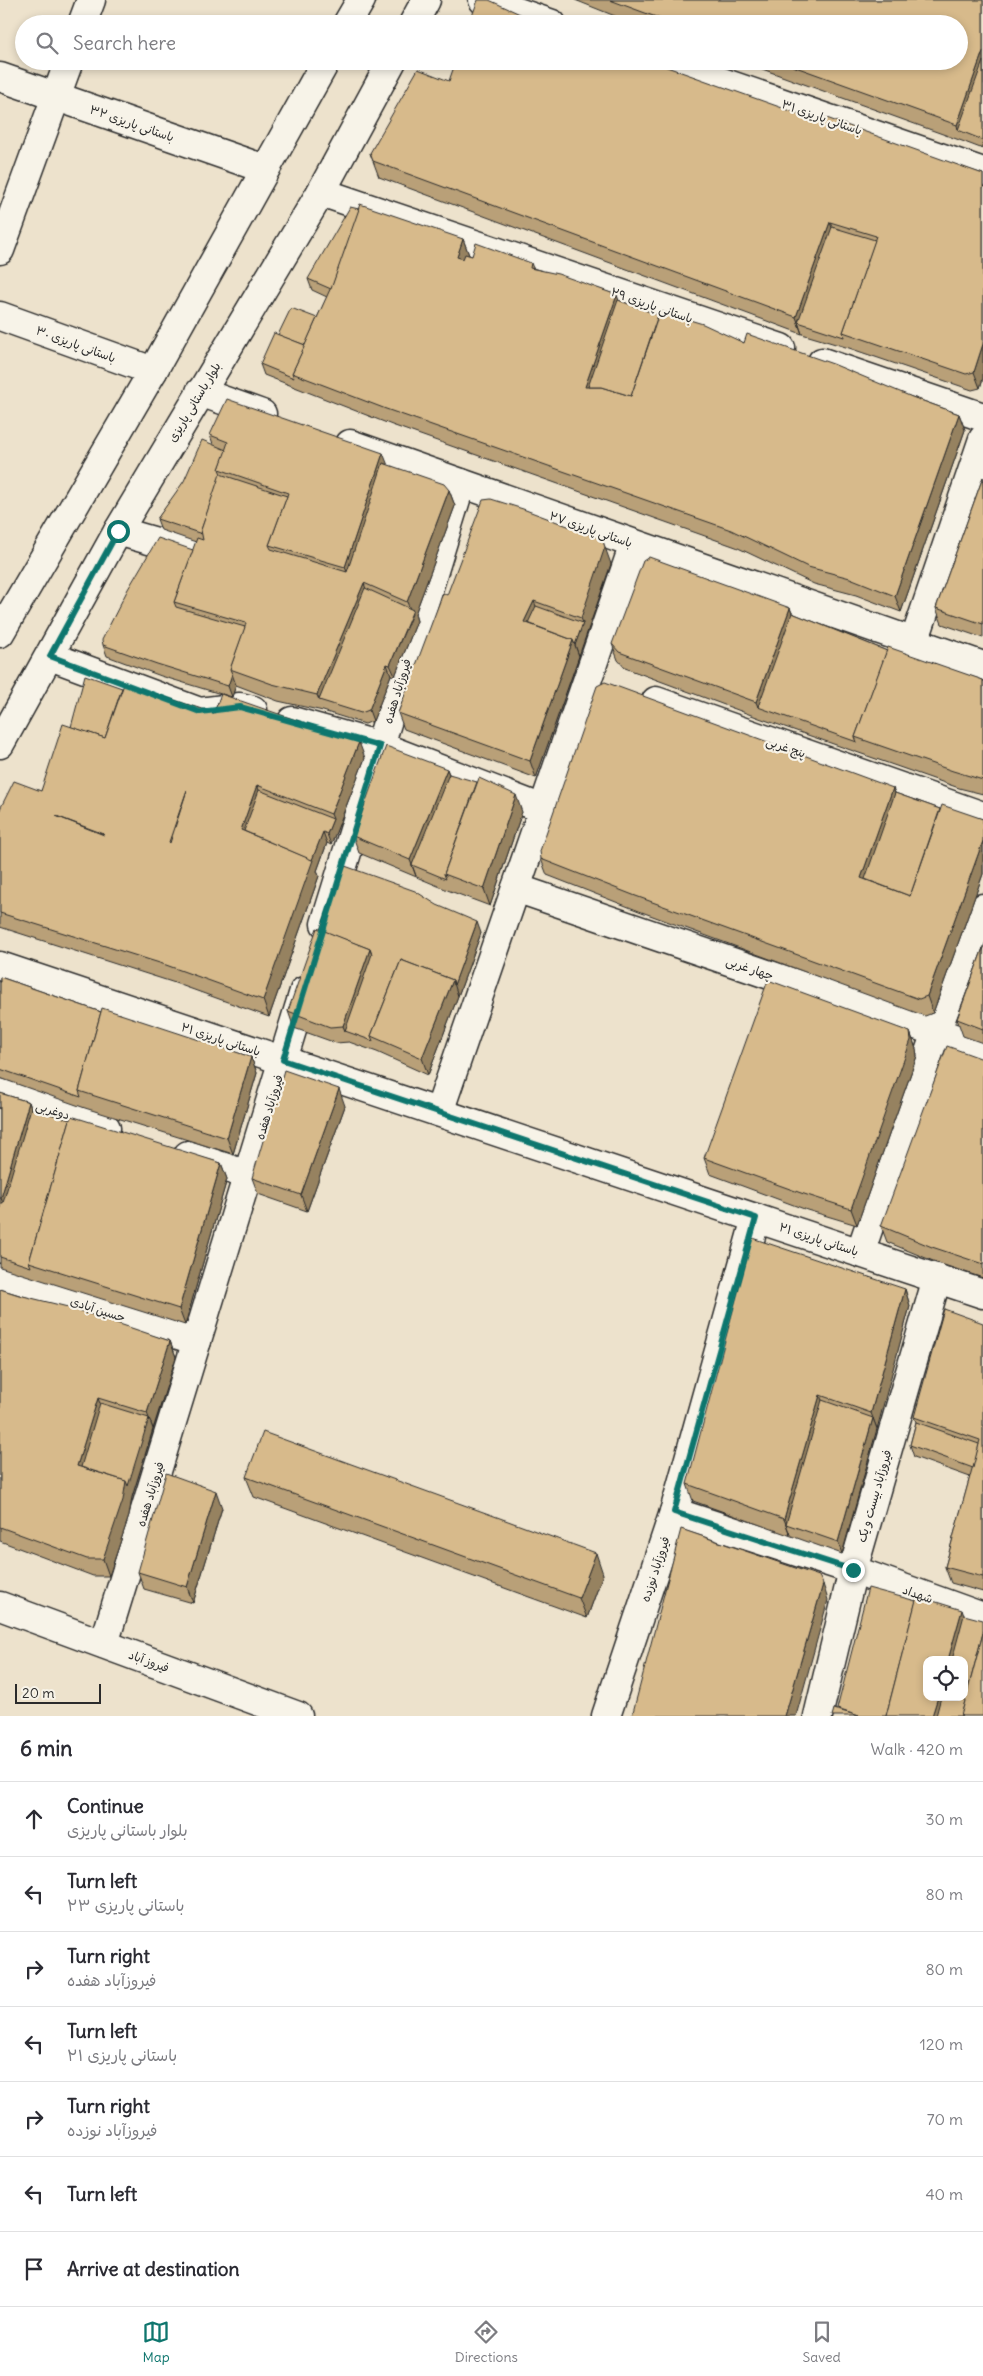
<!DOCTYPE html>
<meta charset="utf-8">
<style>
body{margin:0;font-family:Delius,"Playpen Sans Arabic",sans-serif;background:#f7f7f7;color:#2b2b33}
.controls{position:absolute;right:15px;bottom:15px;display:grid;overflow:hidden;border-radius:10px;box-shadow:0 2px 8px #0003}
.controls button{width:45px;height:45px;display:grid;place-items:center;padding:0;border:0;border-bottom:1px solid #e1e1e2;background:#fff;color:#2b2b33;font:25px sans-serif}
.scale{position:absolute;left:15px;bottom:12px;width:86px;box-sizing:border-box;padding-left:5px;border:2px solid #2b2b2b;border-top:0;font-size:14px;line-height:18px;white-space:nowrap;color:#2b2b2b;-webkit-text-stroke:4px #f7f3e8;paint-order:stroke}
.stop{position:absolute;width:15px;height:15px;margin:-11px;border:4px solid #0f766e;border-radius:50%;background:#fff}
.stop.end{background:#0f766e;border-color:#fff;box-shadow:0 1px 5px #0008}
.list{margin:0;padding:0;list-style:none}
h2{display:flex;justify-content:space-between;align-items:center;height:65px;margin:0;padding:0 20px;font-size:21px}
h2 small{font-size:16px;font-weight:400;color:#7c7c81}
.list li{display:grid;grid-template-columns:32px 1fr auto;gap:15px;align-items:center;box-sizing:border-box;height:75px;padding:0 20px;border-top:1px solid #e1e1e2}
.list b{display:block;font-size:19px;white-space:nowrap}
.list p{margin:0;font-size:16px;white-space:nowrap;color:#7c7c81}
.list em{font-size:16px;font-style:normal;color:#7c7c81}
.icon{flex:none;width:28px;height:28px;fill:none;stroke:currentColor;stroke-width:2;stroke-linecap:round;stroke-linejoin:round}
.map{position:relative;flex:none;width:983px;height:1716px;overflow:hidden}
.search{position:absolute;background:#fff;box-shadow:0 2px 8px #0003;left:15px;right:15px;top:15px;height:55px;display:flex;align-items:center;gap:12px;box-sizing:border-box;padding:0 18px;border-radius:28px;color:#7c7c81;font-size:19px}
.sheet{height:590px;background:#fff}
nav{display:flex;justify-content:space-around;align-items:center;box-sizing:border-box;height:70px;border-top:1px solid #e1e1e2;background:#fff;font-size:14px;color:#7c7c81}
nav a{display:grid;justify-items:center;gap:2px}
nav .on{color:#0f766e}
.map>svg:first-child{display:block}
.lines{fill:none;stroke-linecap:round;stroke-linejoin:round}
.minor-casing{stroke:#2b2b2b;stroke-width:31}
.secondary-casing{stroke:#2b2b2b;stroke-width:31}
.minor{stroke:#f7f3e8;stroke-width:28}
.secondary{stroke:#f7f3e8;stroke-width:28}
.wall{fill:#b9a078;stroke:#2b2b2b}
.shaded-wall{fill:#968261;stroke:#2b2b2b}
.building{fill:#d7ba8b;stroke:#2b2b2b;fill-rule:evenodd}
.route{stroke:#0f766e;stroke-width:6}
.labels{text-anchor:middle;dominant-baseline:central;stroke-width:4.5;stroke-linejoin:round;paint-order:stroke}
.street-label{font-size:12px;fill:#2b2b2b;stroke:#f7f3e8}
</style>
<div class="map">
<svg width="983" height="1716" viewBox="0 0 983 1716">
<rect width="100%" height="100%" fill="#ede2cc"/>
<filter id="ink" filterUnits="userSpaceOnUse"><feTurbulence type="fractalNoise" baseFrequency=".02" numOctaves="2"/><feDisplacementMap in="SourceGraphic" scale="10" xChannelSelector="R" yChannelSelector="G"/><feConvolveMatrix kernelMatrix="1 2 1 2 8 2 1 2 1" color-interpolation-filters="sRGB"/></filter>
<g filter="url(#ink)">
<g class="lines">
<defs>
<g id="minor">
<polyline points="483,0 552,24"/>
<polyline points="82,24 91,0"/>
<polyline points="661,61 983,172"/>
<polyline points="0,77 265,169"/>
<polyline points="321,192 781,348"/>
<polyline points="0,250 69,61"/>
<polyline points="0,316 153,371"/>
<polyline points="822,362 983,417"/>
<polyline points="200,392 262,414"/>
<polyline points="350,444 983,666"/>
<polyline points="118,531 191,552"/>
<polyline points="914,642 983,439"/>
<polyline points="50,656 200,712 240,707 253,710"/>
<polyline points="656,701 983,816"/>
<polyline points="292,721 380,746 543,809"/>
<polyline points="516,888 983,1048"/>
<polyline points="325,924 461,483"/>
<polyline points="0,966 983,1294"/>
<polyline points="0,1093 106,1128"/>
<polyline points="439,1112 634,544"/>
<polyline points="188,1155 248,1175"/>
<polyline points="860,1253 936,1032 983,908"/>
<polyline points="0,1278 197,1341"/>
<polyline points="674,1512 853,1570 983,1617"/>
<polyline points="104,1644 304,991"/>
<polyline points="606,1716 674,1512 756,1218"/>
<polyline points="818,1716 853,1570 937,1278"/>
</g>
<g id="secondary">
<polyline points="347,24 361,0"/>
<polyline points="413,24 426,0"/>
<polyline points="0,633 153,371 326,61"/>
<polyline points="0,744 118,531 321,192 392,61"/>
<polyline points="0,1606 298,1716"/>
</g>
</defs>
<use href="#minor" class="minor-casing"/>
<use href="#secondary" class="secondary-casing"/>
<use href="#minor" class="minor"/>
<use href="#secondary" class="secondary"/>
</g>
<g class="wall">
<polygon points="575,0 983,0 983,149 962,141 740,61 959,61 959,24 635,24"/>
<polygon points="449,81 819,121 983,174 983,378 980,388 972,390 849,348 802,334 379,177 370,153"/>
<polygon points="463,239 469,255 472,256 531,263 533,268 617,295 618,300 658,315 912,397 959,414 965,430 901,612 856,595 814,584 736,547 392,425 264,375 260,364 278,335 317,318 327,297 312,290 308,279"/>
<polygon points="210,435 388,465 449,490 455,506 415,614 417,621 395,676 391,675 373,721 365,724 323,711 278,701 236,685 232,697 222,694 365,758 331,845 327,843 317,871 319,876 269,1017 172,982 0,927 0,809 41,791 71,727 122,688 214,713 221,694 161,676 107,656 103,645 193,550 196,542 161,530 157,519 213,444"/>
<polygon points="983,477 983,638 942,624 936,608"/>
<polygon points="611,564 579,656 536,778 404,729 398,713 447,595"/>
<polygon points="790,608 792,613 887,651 983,680 983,794 959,788 762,719 625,668 618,660 612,644"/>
<polygon points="447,769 449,774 522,812 490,906 450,891 359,853 353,836"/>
<polygon points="893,788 895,793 940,809 983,819 983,874 933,1013 925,1016 639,911 547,875 541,859"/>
<polygon points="320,930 481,933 458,996 428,1075 377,1052 349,1042 336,1043 294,1028 288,1011"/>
<polygon points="983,948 983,1043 963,1036 957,1019"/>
<polygon points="0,977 101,1012 251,1057 257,1073 233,1154 85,1108 0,1078"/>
<polygon points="910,1032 916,1049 917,1056 857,1225 807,1210 710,1174 704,1158"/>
<polygon points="983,1059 983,1278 938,1263 887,1242 881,1226"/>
<polygon points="0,1093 29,1102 31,1108 70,1120 221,1163 227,1179 185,1325 0,1267"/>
<polygon points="345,1106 307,1211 258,1194 252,1178"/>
<polygon points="0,1289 170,1341 176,1357 132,1497 129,1516 109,1576 93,1576 0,1541"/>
<polygon points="905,1289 910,1306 842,1554 693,1501 687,1484"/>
<polygon points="983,1323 983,1592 951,1583 945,1567 970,1477 914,1457 910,1445 916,1422 914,1417"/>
<polygon points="246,1477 603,1574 587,1618 254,1497"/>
<polygon points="222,1508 193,1603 144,1589 138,1572"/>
</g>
<g class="shaded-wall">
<polygon points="983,51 983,84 958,130 957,125"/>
<polygon points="830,222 836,239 798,322 802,334 796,317"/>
<polygon points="463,239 469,255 463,273 457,257"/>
<polygon points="617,295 623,312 595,392 585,387"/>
<polygon points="983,344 983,378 980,388 974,372"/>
<polygon points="959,414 965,430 901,612 895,596"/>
<polygon points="383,453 391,473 353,588 345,567"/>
<polygon points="449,490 455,506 415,614 417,621 395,676 390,665 412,614 407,602"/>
<polygon points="602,539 611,564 579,656 575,645 583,623 581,618"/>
<polygon points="364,583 369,599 319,700 317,695"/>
<polygon points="534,601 540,617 534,630 524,622"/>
<polygon points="790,608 796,624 758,707 756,702"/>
<polygon points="573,640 579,656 536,778 530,761"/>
<polygon points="387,664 391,675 373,721 369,710"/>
<polygon points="232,674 236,685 232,697 228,686"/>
<polygon points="359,742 365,758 331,845 327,834 333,819 331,814"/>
<polygon points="447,769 453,786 412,865 416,876 410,860"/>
<polygon points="257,785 263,801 250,838 241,830"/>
<polygon points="893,788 899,804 870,885 861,878"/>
<polygon points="516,795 522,812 490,906 484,889"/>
<polygon points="323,832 327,843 317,871 319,876 269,1017 263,1000 311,862"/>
<polygon points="983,841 983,874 933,1013 927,996"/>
<polygon points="477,922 481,933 458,996 454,985"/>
<polygon points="370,949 376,965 345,1031 343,1026"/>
<polygon points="453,980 458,996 428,1075 422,1058"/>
<polygon points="910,1032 916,1049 917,1056 857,1225 851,1209"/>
<polygon points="251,1057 257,1073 233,1154 227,1138"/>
<polygon points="339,1089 345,1106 307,1211 301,1195"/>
<polygon points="29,1102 35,1119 7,1215 1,1198"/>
<polygon points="221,1163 227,1179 185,1325 179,1309"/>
<polygon points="905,1289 910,1306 877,1429 871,1413"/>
<polygon points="170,1341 176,1357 153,1429 147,1413"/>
<polygon points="820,1395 826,1411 786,1524 790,1535 784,1519"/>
<polygon points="98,1398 104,1415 86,1473 77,1466"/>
<polygon points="149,1418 153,1429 132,1497 129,1516 109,1576 103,1559 126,1481"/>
<polygon points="873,1418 877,1429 842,1554 838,1542"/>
<polygon points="216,1491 222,1508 193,1603 187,1587"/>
<polygon points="596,1553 603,1574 587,1618 579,1598"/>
<polygon points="823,1584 828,1600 796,1716 785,1716"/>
<polygon points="962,1610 968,1626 959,1660 948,1660"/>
<polygon points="938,1697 948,1697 943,1716 932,1716"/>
</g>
<g class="building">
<polygon points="478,0 489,0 520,14 545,24 469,24"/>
<polygon points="610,0 983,0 983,51 957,125 779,61 959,61 959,24 675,24"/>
<polygon points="456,61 650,61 819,121 821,116 983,174 983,344 974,372 966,374 843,332 876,236 830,222 796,317 373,161 370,153 418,69 449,81"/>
<polygon points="983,61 983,140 958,130"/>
<polygon points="360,204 463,239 457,257 463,259 465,254 472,256 476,243 531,263 530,268 558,274 617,295 585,387 601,387 631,396 660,311 703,324 744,343 747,334 833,364 912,397 959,414 895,596 850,578 808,567 731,530 386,409 292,373 332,285"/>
<polygon points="350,207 359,209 331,289 308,279"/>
<polygon points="832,227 875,240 843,332 844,337 798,322"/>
<polygon points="618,300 658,315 631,396 601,387 588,387"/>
<polygon points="291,308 317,318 305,345 278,335"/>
<polygon points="274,333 305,345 292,373 294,378 260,364"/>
<polygon points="227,399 383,453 345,567 269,545 288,493 219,469 228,442 210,435"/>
<polygon points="202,440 226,450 219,469 221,474 201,530 202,534 157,519 184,481"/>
<polygon points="383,463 444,484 449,490 407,602 364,583 317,695 272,684 230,669 246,623 174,602 197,538 203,540 201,530 220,474 287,496 269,545 271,549 347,572"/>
<polygon points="983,477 983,624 936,608"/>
<polygon points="491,499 523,509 602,539 605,547 581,618 534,601 524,622 573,640 530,761 398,713 443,593 447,595 483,500"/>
<polygon points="158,538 193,550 174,602 176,607 245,627 230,669 232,674 228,686 157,664 103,645 102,640 128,589"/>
<polygon points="649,557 790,608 756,702 619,652 612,644 643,561"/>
<polygon points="365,588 413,610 390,665 387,664 369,710 361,713 319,700"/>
<polygon points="536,606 583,623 575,645 573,640 528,623"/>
<polygon points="792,613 887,651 855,737 857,742 758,707"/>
<polygon points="888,647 983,680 983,780 953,771 855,737"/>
<polygon points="85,675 122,688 105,738 71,727"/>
<polygon points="605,682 893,788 861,878 910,896 942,805 983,819 983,841 927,996 919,999 633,895 541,859 540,851 597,686"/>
<path d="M124,684l90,29 7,-19 138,48 -28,72 -74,-29 -16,45 72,30 -50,140 -97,-35 -166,-52v-104l14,-28 27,10 22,-67 42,14zM187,790l-17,53 -1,-1zM56,816l48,18v1z"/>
<polygon points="386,746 447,769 410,860 353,836"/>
<polygon points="449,774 477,782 444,874 446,879 412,865"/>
<polygon points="479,778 516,795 484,889 444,874"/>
<polygon points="259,790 333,819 327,834 323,832 312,860 244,831"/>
<polygon points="895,793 940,809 910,896 865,879"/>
<polygon points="345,866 415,891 437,905 477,922 454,985 453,980 401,960 371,1036 373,1041 345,1031 372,954 370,949 320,930"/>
<polygon points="317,928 370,949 343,1026 330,1027 288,1011"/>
<polygon points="983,948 983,1029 957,1019"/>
<polygon points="401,960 453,980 422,1058 371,1036"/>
<polygon points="0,977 101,1012 79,1091 81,1097 0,1069"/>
<polygon points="768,980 910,1032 911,1040 851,1209 801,1193 704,1158"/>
<polygon points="102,1008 251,1057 227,1138 79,1091"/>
<polygon points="947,1046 983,1059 983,1264 932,1247 881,1226"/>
<polygon points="284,1070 339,1089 301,1195 252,1178"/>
<polygon points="0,1093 29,1102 1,1198 0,1198"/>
<polygon points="31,1108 70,1120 29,1262 31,1267 0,1257 0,1203 3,1203"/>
<polygon points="71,1116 221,1163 179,1309 29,1262"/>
<polygon points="752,1238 905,1289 871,1413 820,1395 784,1519 687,1484"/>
<polygon points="0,1289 19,1295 72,1308 170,1341 147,1413 98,1398 77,1466 126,1481 123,1500 103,1559 87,1559 0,1527"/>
<polygon points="944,1309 983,1323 983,1577 945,1567 980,1440 914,1417"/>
<polygon points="822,1400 873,1418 838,1542 786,1524"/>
<polygon points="100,1403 149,1418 128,1486 126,1481 81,1467"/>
<polygon points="916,1422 979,1444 973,1468 910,1445"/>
<polygon points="263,1432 596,1553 579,1598 246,1477"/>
<polygon points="166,1473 216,1491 187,1587 138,1572"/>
<polygon points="681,1529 819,1576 823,1584 785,1716 632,1716"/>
<polygon points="868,1588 916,1601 886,1716 859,1716 837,1709"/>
<polygon points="917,1596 962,1610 948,1660 927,1660 927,1697 938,1697 932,1716 886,1716"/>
<polygon points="964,1615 983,1620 983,1633 961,1716 936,1716 941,1697 964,1697 964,1660 952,1660"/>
<polygon points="983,1633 983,1716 961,1716"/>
<polygon points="834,1709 859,1716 832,1716"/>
</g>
</g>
<g class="lines" filter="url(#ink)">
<polyline class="route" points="118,531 50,656 200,712 240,707 380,746 283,1060 756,1218 674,1512 853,1570"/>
</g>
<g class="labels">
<g class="street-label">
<text transform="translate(822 117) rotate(19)">باستانی پاریزی ۳۱</text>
<text transform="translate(132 123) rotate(19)">باستانی پاریزی ۳۲</text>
<text transform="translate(652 305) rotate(19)">باستانی پاریزی ۲۹</text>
<text transform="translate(76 344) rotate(20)">باستانی پاریزی ۳۰</text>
<text transform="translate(194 402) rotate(-59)">بلوار باستانی پاریزی</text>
<text transform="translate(591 529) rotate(19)">باستانی پاریزی ۲۷</text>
<text transform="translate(397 691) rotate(-73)">فیروزآباد هفده</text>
<text transform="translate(786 747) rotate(19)">پنج غربی</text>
<text transform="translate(750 968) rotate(19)">چهار غربی</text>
<text transform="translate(221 1039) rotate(18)">باستانی پاریزی ۲۱</text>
<text transform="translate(269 1107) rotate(-73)">فیروزآباد هفده</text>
<text transform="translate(53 1110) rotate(18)">دوغربی</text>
<text transform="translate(819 1239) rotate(18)">باستانی پاریزی ۲۱</text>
<text transform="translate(98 1309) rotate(18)">حسین آبادی</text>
<text transform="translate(150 1494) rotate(-73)">فیروزآباد هفده</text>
<text transform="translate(874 1496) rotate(-74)">فیروزآباد بیست و یک</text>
<text transform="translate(655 1569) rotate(-72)">فیروزآباد نوزده</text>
<text transform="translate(918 1594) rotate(20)">شهداد</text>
<text transform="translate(149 1661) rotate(20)">فیروز آباد</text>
</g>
</g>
</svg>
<div class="controls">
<button><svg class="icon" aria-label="locate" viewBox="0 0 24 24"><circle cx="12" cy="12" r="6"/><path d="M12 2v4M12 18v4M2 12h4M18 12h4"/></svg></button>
</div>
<div class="scale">20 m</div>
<div class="stop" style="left:118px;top:531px"></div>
<div class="stop end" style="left:853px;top:1570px"></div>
<div class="search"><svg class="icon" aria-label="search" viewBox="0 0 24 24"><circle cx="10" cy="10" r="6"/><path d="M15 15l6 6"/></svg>Search here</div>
</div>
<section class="sheet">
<h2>6 min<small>Walk · 420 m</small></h2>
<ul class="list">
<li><svg class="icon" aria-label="ahead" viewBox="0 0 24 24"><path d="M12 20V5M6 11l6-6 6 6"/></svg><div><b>Continue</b><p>بلوار باستانی پاریزی</p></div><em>30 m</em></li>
<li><svg class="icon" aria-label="left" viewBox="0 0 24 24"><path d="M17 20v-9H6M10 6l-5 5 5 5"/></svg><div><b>Turn left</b><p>باستانی پاریزی ۲۳</p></div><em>80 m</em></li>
<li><svg class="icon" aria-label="right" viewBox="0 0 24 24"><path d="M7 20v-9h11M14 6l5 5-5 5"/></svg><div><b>Turn right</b><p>فیروزآباد هفده</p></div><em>80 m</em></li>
<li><svg class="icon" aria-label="left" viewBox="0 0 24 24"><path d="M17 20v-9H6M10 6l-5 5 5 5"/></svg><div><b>Turn left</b><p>باستانی پاریزی ۲۱</p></div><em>120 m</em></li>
<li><svg class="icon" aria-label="right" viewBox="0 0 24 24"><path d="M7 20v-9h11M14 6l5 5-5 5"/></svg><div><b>Turn right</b><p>فیروزآباد نوزده</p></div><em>70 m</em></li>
<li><svg class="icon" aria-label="left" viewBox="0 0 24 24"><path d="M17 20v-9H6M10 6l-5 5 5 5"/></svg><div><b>Turn left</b></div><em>40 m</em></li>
<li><svg class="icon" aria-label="arrive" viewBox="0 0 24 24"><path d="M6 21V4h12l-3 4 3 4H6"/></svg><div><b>Arrive at destination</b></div></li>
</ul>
</section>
<nav>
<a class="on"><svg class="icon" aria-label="map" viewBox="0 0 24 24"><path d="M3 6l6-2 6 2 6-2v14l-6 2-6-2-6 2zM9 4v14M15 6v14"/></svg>Map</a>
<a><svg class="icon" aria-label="directions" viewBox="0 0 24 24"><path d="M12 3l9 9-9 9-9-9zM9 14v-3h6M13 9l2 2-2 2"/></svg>Directions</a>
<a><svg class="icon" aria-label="saved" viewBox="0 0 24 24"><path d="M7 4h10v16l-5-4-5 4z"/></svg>Saved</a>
</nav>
